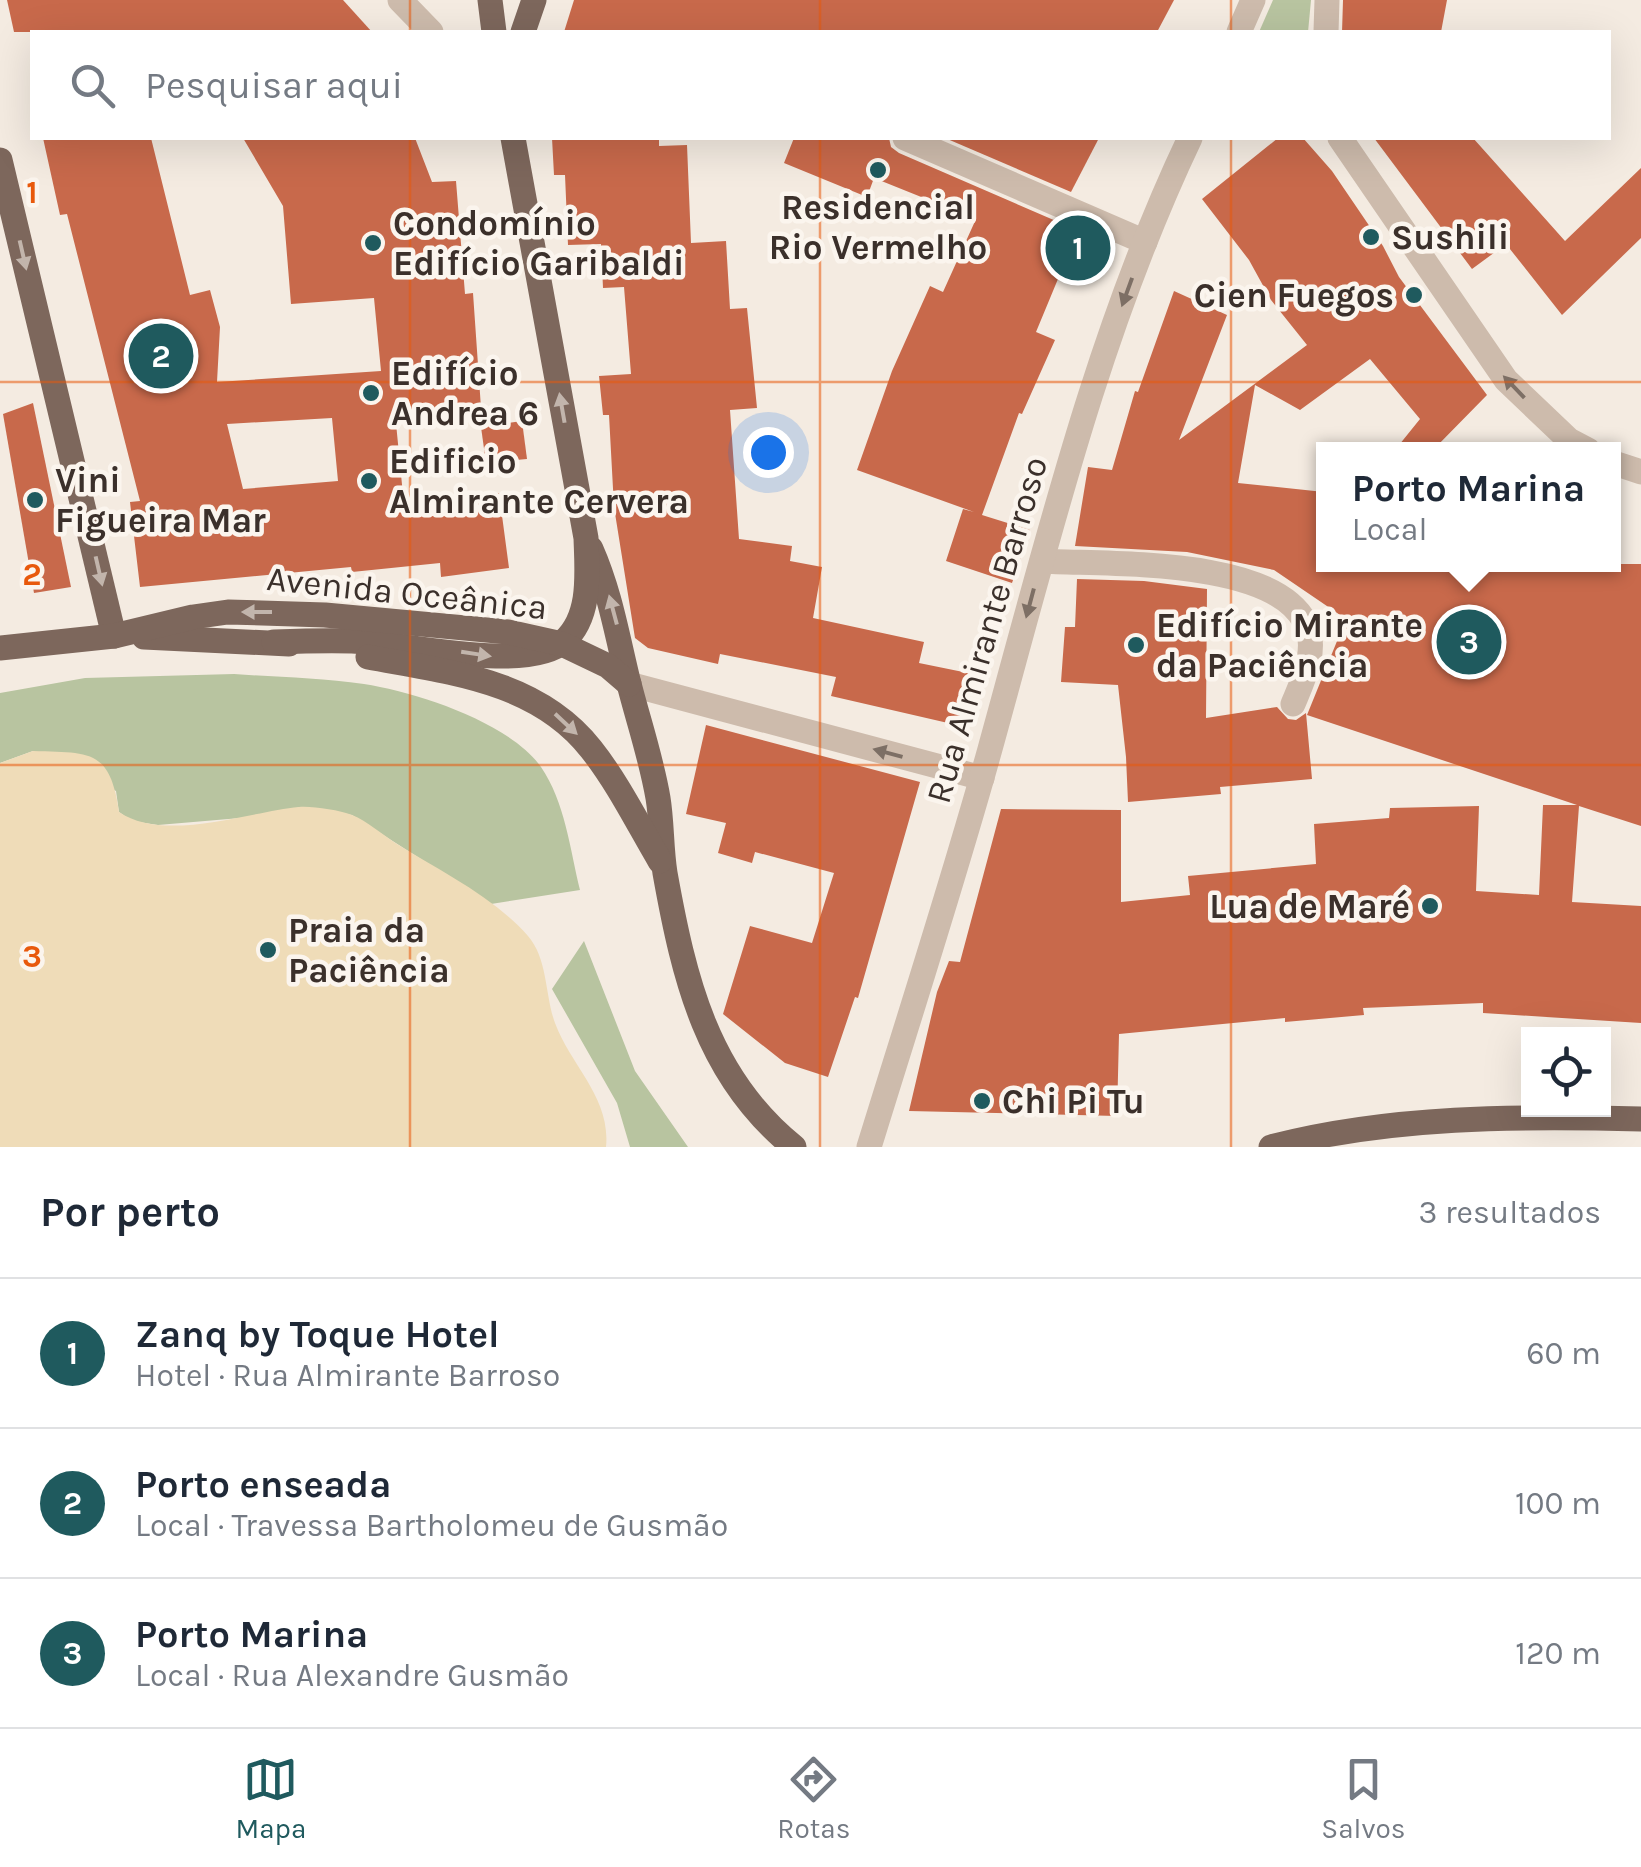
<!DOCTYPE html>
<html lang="pt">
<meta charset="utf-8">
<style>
body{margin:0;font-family:Karla,sans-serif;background:#f6f6f7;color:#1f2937}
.controls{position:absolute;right:30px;bottom:30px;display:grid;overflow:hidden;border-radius:0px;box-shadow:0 10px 40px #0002}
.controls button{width:90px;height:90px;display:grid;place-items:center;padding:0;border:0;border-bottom:2px solid #e0e1e3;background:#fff;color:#1f2937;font:50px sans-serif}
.you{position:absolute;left:768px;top:452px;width:35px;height:35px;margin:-25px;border:8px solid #fff;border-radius:50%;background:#1a73e8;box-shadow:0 0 0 15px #1a73e833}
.badge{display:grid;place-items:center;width:65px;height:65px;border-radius:50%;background:#1f5a5e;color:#fff;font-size:32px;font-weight:700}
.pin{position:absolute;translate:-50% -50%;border:5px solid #fff;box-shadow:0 2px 10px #0006}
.popup{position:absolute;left:1316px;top:442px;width:305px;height:130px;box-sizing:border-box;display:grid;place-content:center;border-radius:0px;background:#fff;filter:drop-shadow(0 2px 8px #0005);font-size:32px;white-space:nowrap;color:#747a83}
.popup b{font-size:38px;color:#1f2937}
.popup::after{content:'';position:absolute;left:50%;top:100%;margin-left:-20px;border:20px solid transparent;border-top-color:#fff}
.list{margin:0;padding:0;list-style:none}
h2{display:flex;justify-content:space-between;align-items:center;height:130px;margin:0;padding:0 40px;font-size:42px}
h2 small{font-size:32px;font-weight:400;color:#747a83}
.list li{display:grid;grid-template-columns:65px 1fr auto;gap:30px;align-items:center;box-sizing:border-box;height:150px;padding:0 40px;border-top:2px solid #e0e1e3}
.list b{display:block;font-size:38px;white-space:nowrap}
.list p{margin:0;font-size:32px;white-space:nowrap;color:#747a83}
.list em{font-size:32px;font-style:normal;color:#747a83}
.icon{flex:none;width:55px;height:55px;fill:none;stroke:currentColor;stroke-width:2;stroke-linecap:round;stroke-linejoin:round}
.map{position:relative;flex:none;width:1641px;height:1147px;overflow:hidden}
.search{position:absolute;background:#fff;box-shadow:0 10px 40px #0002;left:30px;right:30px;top:30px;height:110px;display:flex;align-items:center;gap:25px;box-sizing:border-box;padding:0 35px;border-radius:0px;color:#747a83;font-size:38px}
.sheet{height:580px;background:#fff}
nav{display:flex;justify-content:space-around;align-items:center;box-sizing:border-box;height:140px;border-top:2px solid #e0e1e3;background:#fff;font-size:28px;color:#747a83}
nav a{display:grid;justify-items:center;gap:5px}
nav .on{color:#1f5a5e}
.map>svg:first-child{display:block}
.green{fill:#b8c4a0}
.sand{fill:#efdcb8}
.building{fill:#c8694b;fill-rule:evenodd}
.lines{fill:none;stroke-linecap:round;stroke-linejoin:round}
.minor{stroke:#cdbbac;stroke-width:25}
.major{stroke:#7d675c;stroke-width:25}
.oneway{fill:#c2b5ac}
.oneway2{fill:#7d6f65}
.grid{fill:none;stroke:#e8590c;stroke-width:2.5;stroke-opacity:0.55}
.poi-dot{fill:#1f5a5e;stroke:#fbf5ee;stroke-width:4}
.labels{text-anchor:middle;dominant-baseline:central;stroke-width:9;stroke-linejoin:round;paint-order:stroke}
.poi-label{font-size:35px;font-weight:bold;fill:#3b302b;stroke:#fbf5ee;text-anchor:start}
.street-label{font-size:35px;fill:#3b302b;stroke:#fbf5ee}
.grid-label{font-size:32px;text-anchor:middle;font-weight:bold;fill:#e8590c;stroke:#fbf5ee;stroke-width:9;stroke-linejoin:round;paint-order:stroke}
</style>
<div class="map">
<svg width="1641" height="1147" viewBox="0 0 1641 1147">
<rect width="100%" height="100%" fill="#f4ebe1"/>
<g class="green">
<polygon points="1273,0 1311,0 1308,32 1259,32"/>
<path d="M234,674c43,3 87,4 130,10 52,8 145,38 177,83 24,35 29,82 39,123l-89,14 -139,-89 -51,-8 -49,10 -94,8 -26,-4 -13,-9 -3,-21 -83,-40 -33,12v-70l85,-15z"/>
<polygon points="584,941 635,1071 688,1147 630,1147 617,1103 552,989"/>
</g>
<path class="sand" d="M33,751c56,2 77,-3 86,61 45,31 129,0 180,-5 14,-1 39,3 53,8 15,6 31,20 45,29 43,27 97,53 131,92 20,23 17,60 27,87 16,43 56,75 51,124h-606v-384z"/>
<g class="building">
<polygon points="7,0 343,0 372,32 14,32"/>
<polygon points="574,0 1174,0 1157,32 564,32"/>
<polygon points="1343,0 1447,0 1441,32 1342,32"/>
<path d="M43,138h108l39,157 20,-5 10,37 -3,55 164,-11 -7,-73 -83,6 -8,-98 -40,-68h172l17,44 24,-1 9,113 8,-1 8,115 -86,5 9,92 95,-12 10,75 -68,9 -1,-14 -88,9 -1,-5 -211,20 -10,-85 10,-1 -73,-287 -7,1zM332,418l6,63 -95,8 -16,-65z"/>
<polygon points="552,138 659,138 659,146 687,145 691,243 726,241 730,309 747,308 757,408 730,410 739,539 792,546 790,561 822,567 813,618 924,642 919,663 973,674 961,726 831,696 836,677 720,654 718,664 648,648 635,638 614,507 609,415 603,415 599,376 631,374 624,287 603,288 601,244 568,245 565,175 554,175"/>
<polygon points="794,138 889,138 891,147 899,153 1056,221 1047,240 1070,250 1036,332 1055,340 1022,414 1019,413 982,515 1030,530 1012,583 946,561 963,509 974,512 857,470 892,371 930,286 943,292 976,219 874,178 867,197 784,163"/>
<polygon points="945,138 1099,138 1071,192"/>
<polygon points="1278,138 1303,138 1332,171 1383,246 1399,277 1487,395 1433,450 1395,450 1420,419 1370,359 1300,410 1255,385 1238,483 1324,492 1324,564 1641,564 1641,826 1579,806 1572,902 1641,906 1641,1023 1483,1013 1483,1003 1363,1008 1364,1015 1285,1022 1285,1018 1119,1034 1117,1116 909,1111 937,992 949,961 960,962 1001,809 1121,810 1121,902 1190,895 1188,876 1316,864 1314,824 1389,818 1390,808 1479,806 1476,891 1539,895 1543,805 1577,805 1307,715 1346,619 1274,570 1187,552 1075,546 1088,467 1112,470 1135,391 1138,392 1174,291 1227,315 1179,440 1307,345 1271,300 1249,260 1202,199"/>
<polygon points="1374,138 1473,138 1565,241 1641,168 1641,238 1562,315 1506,244 1472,269"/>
<polygon points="33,403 71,587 34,593 3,414"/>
<polygon points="522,421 527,459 486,463 481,427"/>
<polygon points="1077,579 1144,581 1207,589 1206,718 1277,707 1288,719 1296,720 1306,713 1312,779 1220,787 1221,794 1128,802 1126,757 1118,685 1061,682 1065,627 1075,627"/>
<polygon points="706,725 920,782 858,998 855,997 828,1077 785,1063 723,1014 750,926 812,943 834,873 755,852 752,863 718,853 726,823 686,814"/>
</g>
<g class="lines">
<g class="minor">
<polyline points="400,0 431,32"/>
<polyline points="1239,32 1253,0"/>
<polyline points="1326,32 1327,0"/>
<polyline points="905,138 1145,242"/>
<polyline points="1340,138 1506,380 1569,440 1588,450"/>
<polyline points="1614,463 1641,472"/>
<path d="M1042,561c65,4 229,-4 263,61 14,26 -2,58 -12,82"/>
<polyline points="629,684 982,778"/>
<path d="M869,1147c41,-133 84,-265 121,-398 57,-206 108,-418 200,-611"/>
</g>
<g class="major">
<polyline points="490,0 494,32"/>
<polyline points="523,32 534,0"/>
<polyline points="0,160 114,636"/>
<path d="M591,549c19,43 26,86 37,131 10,40 23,77 30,118 4,24 3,50 7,75 19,106 42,204 129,274"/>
<polyline points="144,637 289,644"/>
<path d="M274,642c26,-1 52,-2 78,-1 50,2 176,33 212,0 28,-25 23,-69 22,-103l-73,-400"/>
<polyline points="0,648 114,636 193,617 228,612 325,615 508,632 562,644 608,666 629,684"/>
<path d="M368,657c80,15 169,23 223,92 27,34 47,75 69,112"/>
<path d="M1271,1147c119,-31 247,-31 370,-28"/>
</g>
</g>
<defs><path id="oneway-solid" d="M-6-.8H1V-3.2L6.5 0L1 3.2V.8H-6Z" transform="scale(2.5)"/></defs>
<g class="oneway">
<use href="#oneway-solid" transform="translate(23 255) rotate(77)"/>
<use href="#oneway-solid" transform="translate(562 408) rotate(-100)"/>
<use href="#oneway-solid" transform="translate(99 571) rotate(77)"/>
<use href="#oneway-solid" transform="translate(613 610) rotate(-105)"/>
<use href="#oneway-solid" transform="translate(257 612) rotate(-180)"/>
<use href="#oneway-solid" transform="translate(476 654) rotate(9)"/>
<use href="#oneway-solid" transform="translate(566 724) rotate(43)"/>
</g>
<g class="oneway2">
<use href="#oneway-solid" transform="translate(1127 292) rotate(110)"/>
<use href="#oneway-solid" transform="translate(1514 387) rotate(-134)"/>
<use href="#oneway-solid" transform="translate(1030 603) rotate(105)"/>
<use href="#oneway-solid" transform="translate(888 753) rotate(-165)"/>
</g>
<path class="grid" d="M410,0v32M820,0v32M1231,0v32M410,138v1009M820,138v1009M1231,138v1009M0,382h1641M0,765h1641"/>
<g class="poi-dot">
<circle cx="878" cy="170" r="10"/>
<circle cx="1371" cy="237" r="10"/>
<circle cx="373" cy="243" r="10"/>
<circle cx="1414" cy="295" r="10"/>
<circle cx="371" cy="393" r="10"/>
<circle cx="369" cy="481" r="10"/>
<circle cx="35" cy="500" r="10"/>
<circle cx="1136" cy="645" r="10"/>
<circle cx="1430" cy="906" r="10"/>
<circle cx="268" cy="950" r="10"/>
<circle cx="982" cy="1101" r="10"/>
</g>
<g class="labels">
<g class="poi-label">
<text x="878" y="207" text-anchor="middle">Residencial<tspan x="878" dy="40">Rio Vermelho</tspan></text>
<text x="393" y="223">Condomínio<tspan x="393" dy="40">Edifício Garibaldi</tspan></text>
<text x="1391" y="237">Sushili</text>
<text x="1394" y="295" text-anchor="end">Cien Fuegos</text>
<text x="391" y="373">Edifício<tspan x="391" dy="40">Andrea 6</tspan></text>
<text x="389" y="461">Edificio<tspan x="389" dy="40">Almirante Cervera</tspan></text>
<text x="55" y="480">Vini<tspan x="55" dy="40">Figueira Mar</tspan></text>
<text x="1156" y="625">Edifício Mirante<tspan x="1156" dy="40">da Paciência</tspan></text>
<text x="1410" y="906" text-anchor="end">Lua de Maré</text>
<text x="288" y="930">Praia da<tspan x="288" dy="40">Paciência</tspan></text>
<text x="1002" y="1101">Chi Pi Tu</text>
</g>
<g class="street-label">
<text transform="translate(407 593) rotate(6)">Avenida Oceânica</text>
<text transform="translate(987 630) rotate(-74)">Rua Almirante Barroso</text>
</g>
</g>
<g class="grid-label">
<text x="32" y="203">1</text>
<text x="32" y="585">2</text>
<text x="32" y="967">3</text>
</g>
</svg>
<div class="controls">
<button><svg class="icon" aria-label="locate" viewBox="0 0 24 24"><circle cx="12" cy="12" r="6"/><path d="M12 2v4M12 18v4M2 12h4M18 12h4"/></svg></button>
</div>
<div class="you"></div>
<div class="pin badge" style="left:1078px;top:248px">1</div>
<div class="pin badge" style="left:161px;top:356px">2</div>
<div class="pin badge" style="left:1469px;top:642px">3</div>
<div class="popup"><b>Porto Marina</b>Local</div>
<div class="search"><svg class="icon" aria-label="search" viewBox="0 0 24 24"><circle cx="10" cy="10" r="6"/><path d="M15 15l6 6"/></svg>Pesquisar aqui</div>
</div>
<section class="sheet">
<h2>Por perto<small>3 resultados</small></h2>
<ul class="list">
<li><span class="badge">1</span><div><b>Zanq by Toque Hotel</b><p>Hotel · Rua Almirante Barroso</p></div><em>60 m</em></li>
<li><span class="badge">2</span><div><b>Porto enseada</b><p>Local · Travessa Bartholomeu de Gusmão</p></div><em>100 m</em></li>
<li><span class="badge">3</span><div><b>Porto Marina</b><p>Local · Rua Alexandre Gusmão</p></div><em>120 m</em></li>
</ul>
</section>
<nav>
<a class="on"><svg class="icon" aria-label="map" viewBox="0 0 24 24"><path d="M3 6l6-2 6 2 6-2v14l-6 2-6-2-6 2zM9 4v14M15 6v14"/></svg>Mapa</a>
<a><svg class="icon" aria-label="directions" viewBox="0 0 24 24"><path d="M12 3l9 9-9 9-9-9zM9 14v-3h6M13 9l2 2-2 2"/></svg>Rotas</a>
<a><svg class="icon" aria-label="saved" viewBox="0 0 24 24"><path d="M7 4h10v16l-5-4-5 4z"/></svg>Salvos</a>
</nav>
